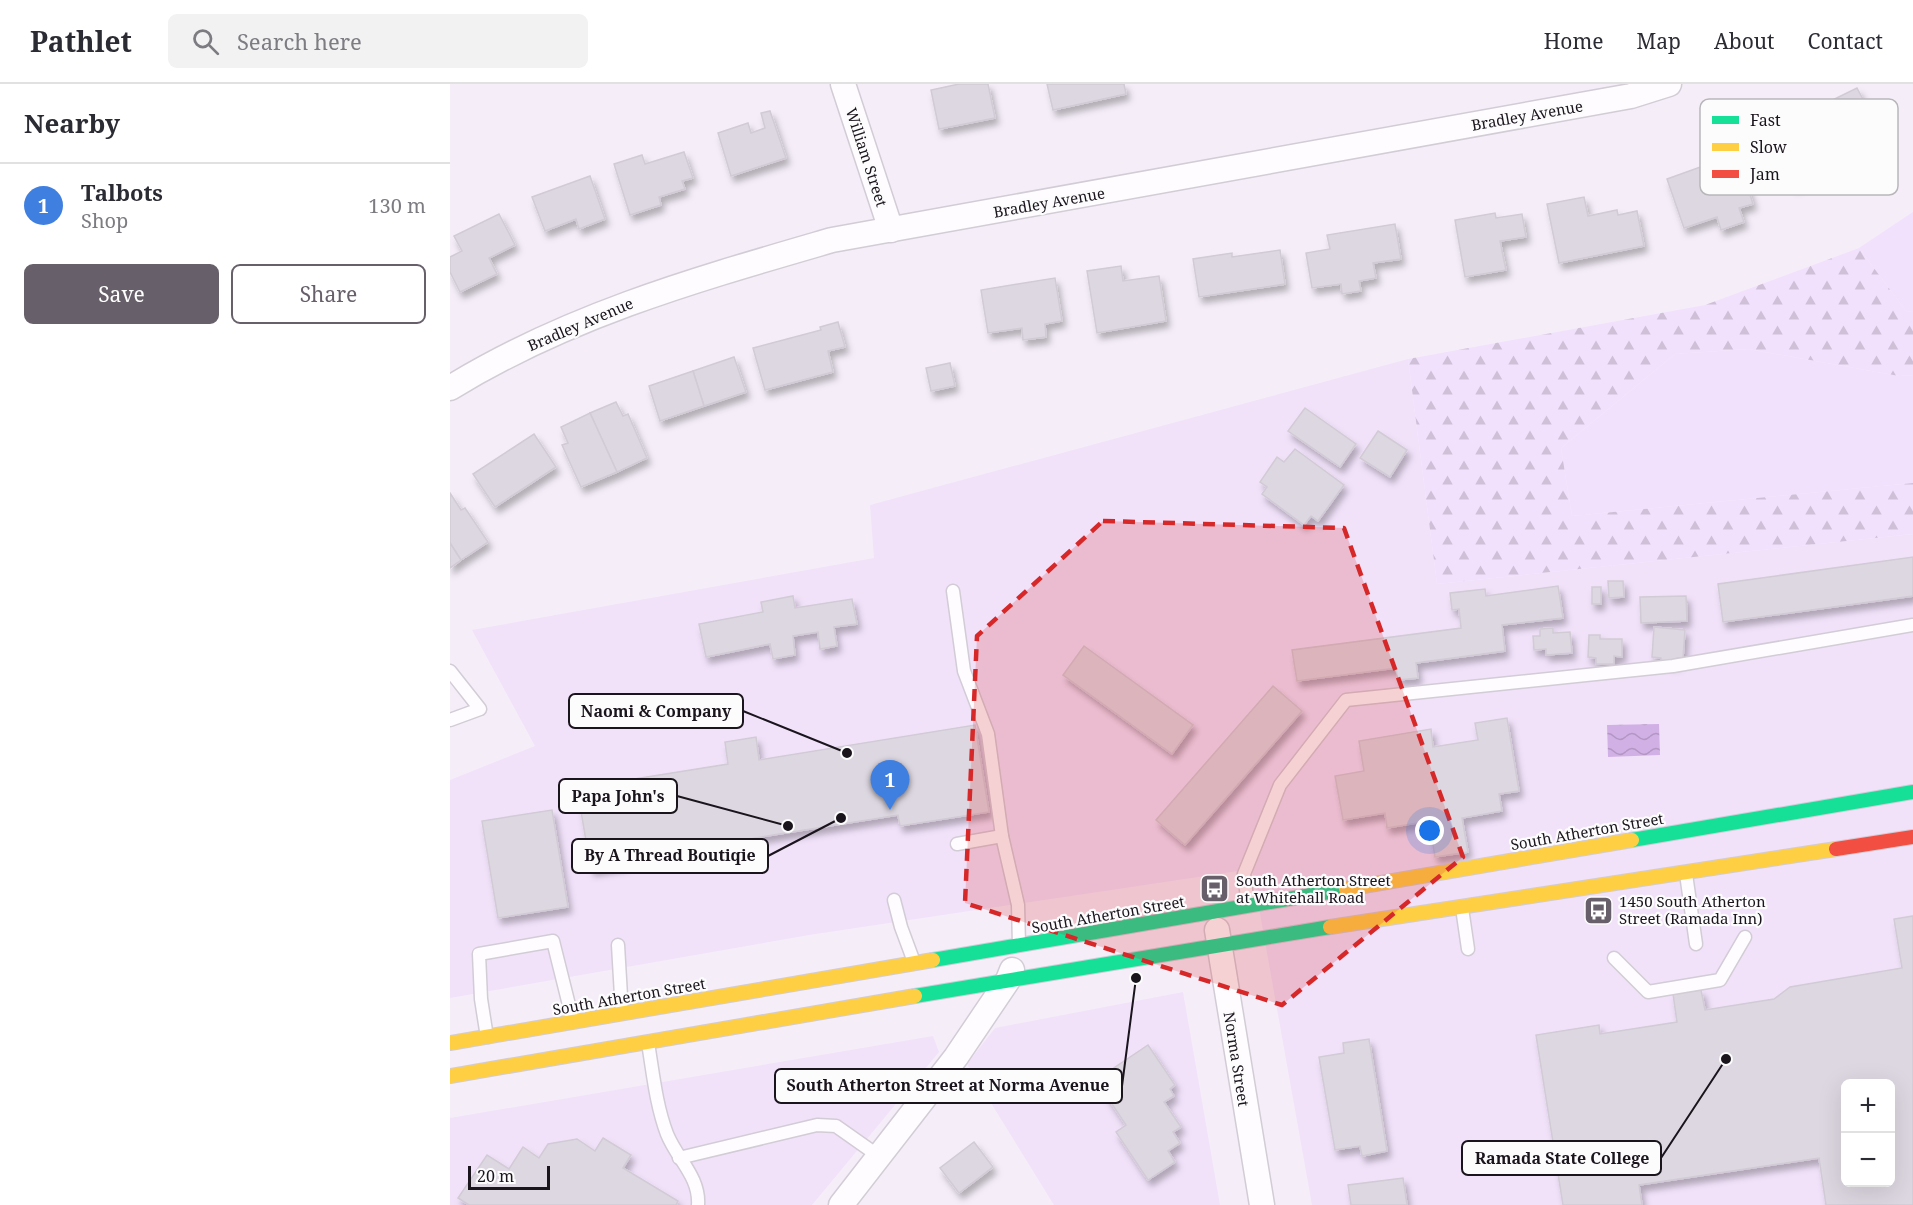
<!DOCTYPE html>
<meta charset="utf-8">
<style>
body{margin:0;font-family:"Noto Serif",serif;background:#f2f2f3;color:#2b2b33}
.controls{position:absolute;right:18px;bottom:18px;display:grid;overflow:hidden;border-radius:9px;box-shadow:0 6px 24px #0002}
.controls button{width:54px;height:54px;display:grid;place-items:center;padding:0;border:0;border-bottom:2px solid #e1e1e2;background:#fff;color:#2b2b33;font:30px sans-serif}
.scale{position:absolute;left:18px;bottom:15px;width:82px;box-sizing:border-box;padding-left:6px;border:3px solid #1a141d;border-top:0;font-size:16px;line-height:21px;white-space:nowrap;color:#1a141d;-webkit-text-stroke:4px #fcfcfc;paint-order:stroke}
.you{position:absolute;left:980px;top:747px;width:21px;height:21px;margin:-15px;border:4px solid #fff;border-radius:50%;background:#1a73e8;box-shadow:0 0 0 9px #1a73e833}
.badge{display:grid;place-items:center;width:39px;height:39px;border-radius:50%;background:#67606a;color:#fff;font-size:20px;font-weight:700}
.pin{position:absolute;translate:-50% -50px;filter:drop-shadow(0 2px 3px #0008)}
.pin::after{content:'';position:absolute;top:32px;width:21px;height:18px;background:inherit;clip-path:polygon(0 0,100% 0,50% 100%)}
.list{margin:0;padding:0;list-style:none}
h2{display:flex;justify-content:space-between;align-items:center;height:78px;margin:0;padding:0 24px;font-size:26px}
h2 small{font-size:20px;font-weight:400;color:#7c7c81}
.list li{display:grid;grid-template-columns:39px 1fr auto;gap:18px;align-items:center;box-sizing:border-box;height:84px;padding:0 24px;border-top:2px solid #e1e1e2}
.list b{display:block;font-size:22px;white-space:nowrap}
.list p{margin:0;font-size:20px;white-space:nowrap;color:#7c7c81}
.list em{font-size:20px;font-style:normal;color:#7c7c81}
.actions{display:flex;gap:12px;padding:18px 24px}
.actions a{flex:1;padding:14px 0;border:2px solid #67606a;border-radius:9px;text-align:center;font-size:21px;color:#67606a}
.actions .main{background:#67606a;color:#fff}
.icon{flex:none;width:33px;height:33px;fill:none;stroke:currentColor;stroke-width:2;stroke-linecap:round;stroke-linejoin:round}
.map{position:relative;flex:none;width:1463px;height:1121px;overflow:hidden}
header{display:flex;align-items:center;gap:36px;box-sizing:border-box;height:84px;padding:0 30px;background:#fff;border-bottom:2px solid #e1e1e2}
header strong{font-size:28px}
nav{display:flex;gap:33px;margin-inline-start:auto;font-size:21px}
.search{width:420px;height:54px;background:#f2f2f3;display:flex;align-items:center;gap:15px;box-sizing:border-box;padding:0 21px;border-radius:9px;color:#7c7c81;font-size:22px}
main{display:flex}
aside{flex:1;background:#fff}
.map>svg:first-child{display:block}
.built{fill:#f1e2fa;fill-rule:evenodd}
.green{fill:#f2e1fc}
.forest{fill:url(#forest-firs)}
.water{fill:url(#water-waves)}
.building{fill:#ddd7e1;stroke:#d1cbd5;stroke-width:1.5;fill-rule:evenodd;filter:url(#shadow)}
.lines{fill:none;stroke-linecap:round;stroke-linejoin:round}
.lane-casing{stroke:#d2ccd6;stroke-width:15}
.street-casing{stroke:#d2ccd6;stroke-width:27}
.fast-casing{stroke:#d2ccd6;stroke-width:16}
.slow-casing{stroke:#d2ccd6;stroke-width:16}
.jam-casing{stroke:#d2ccd6;stroke-width:16}
.lane{stroke:#fefcfe;stroke-width:12}
.street{stroke:#fefcfe;stroke-width:24}
.fast{stroke:#16e098;stroke-width:14}
.slow{stroke:#ffcf43;stroke-width:14}
.jam{stroke:#f24e42;stroke-width:14}
.marked{fill:#d62828;fill-opacity:0.2;stroke:#d62828;stroke-width:4.5;stroke-dasharray:12 8;stroke-linejoin:round}
.labels{text-anchor:middle;dominant-baseline:central;stroke-width:4.5;stroke-linejoin:round;paint-order:stroke}
.street-label{font-size:15px;fill:#1a141d;stroke:#fcfcfc}
.poi-label{font-size:15px;fill:#1a141d;stroke:#fcfcfc;text-anchor:start}
.key{fill:#fcfcfc;stroke:#b8b6b9;stroke-width:1.5}
.key-label{font-size:16px;fill:#1a141d}
.leader{fill:none;stroke:#1a141d;stroke-width:2}
.callout-dot{fill:#1a141d;stroke:#fcfcfc;stroke-width:2}
.callout{fill:#fcfcfc;stroke:#1a141d;stroke-width:2}
.callout-label{font-size:16px;text-anchor:middle;font-weight:bold;fill:#1a141d}
</style>
<header>
<strong>Pathlet</strong>
<div class="search"><svg class="icon" aria-label="search" viewBox="0 0 24 24"><circle cx="10" cy="10" r="6"/><path d="M15 15l6 6"/></svg>Search here</div>
<nav><a>Home</a><a>Map</a><a>About</a><a>Contact</a></nav>
</header>
<main>
<aside>
<h2>Nearby<small></small></h2>
<ul class="list">
<li><span class="badge" style="background:#3f7fe0">1</span><div><b>Talbots</b><p>Shop</p></div><em>130 m</em></li>
</ul>
<div class="actions"><a class="main">Save</a><a>Share</a></div>
</aside>
<div class="map">
<svg width="1463" height="1121" viewBox="0 0 1463 1121">
<defs>
<pattern id="forest-firs" width="22" height="20" patternUnits="userSpaceOnUse" patternTransform="scale(1.5)"><rect width="22" height="20" fill="#f2e1fc"/><path d="M5 1l3.5 6h-7zM16 11l3.5 6h-7z" fill="#cfc0d8"/></pattern>
<pattern id="water-waves" width="16" height="10" patternUnits="userSpaceOnUse" patternTransform="scale(1.5)"><rect width="16" height="10" fill="#d1b0e5"/><path d="M0 5q4-4 8 0t8 0" fill="none" stroke="#b396c4"/></pattern>
<filter id="shadow"><feDropShadow dx="3.5" dy="6" stdDeviation="3" flood-color="#0004"/></filter>
</defs>
<rect width="100%" height="100%" fill="#f5eef9"/>
<g class="built">
<path d="M958,275l29,225 476,-50v671h-601l-60,-336 -443,66 -359,63v-218l85,-34 -63,-116 402,-72 -4,-53zM1396,1000h44v98h-44z"/>
<polygon points="733,908 770,1121 604,1121 517,980 545,944"/>
<polygon points="483,952 489,968 362,1121 0,1121 0,1034"/>
</g>
<g class="green">
<polygon points="1463,128 1463,228 1456,227 1409,164"/>
<polygon points="1298,265 1449,292 1463,291 1463,399 1122,432 1111,364 1225,270"/>
</g>
<polygon class="forest" points="1409,164 1456,227 1463,228 1463,291 1449,292 1298,265 1225,270 1111,364 1122,432 1463,399 1463,450 987,500 958,275 1255,221"/>
<polygon class="water" points="1209,640 1210,671 1158,673 1157,641"/>
<g class="building">
<polygon points="509,0 538,0 545,34 489,45 481,6"/>
<polygon points="597,0 674,0 676,10 603,26"/>
<polygon points="1407,4 1416,21 1411,23 1429,61 1344,102 1323,60 1374,35 1368,23"/>
<polygon points="320,27 336,74 281,92 268,49 298,39 301,49 315,44 311,29"/>
<polygon points="234,68 243,94 232,97 235,105 209,113 211,121 180,131 164,80 192,71 195,80"/>
<polygon points="1289,77 1303,120 1289,124 1294,138 1271,146 1267,133 1234,144 1217,95 1256,81 1258,87"/>
<polygon points="140,92 155,135 129,145 126,135 95,147 82,113"/>
<polygon points="1134,113 1138,132 1167,126 1168,131 1187,127 1194,162 1109,179 1097,120"/>
<polygon points="1045,129 1046,134 1072,130 1076,153 1050,157 1056,186 1015,193 1005,136"/>
<polygon points="49,130 65,161 39,174 47,190 10,208 0,188 0,173 12,167 4,152"/>
<polygon points="945,140 951,175 923,179 926,194 909,197 911,207 892,210 891,200 862,204 856,169 880,165 877,151"/>
<polygon points="830,166 835,200 749,213 743,175 782,169 782,173"/>
<polygon points="671,182 673,197 709,192 716,237 647,249 637,187"/>
<polygon points="605,194 612,237 595,240 596,253 573,256 572,244 538,249 531,206"/>
<polygon points="388,238 395,263 378,267 383,288 315,306 303,264 371,246 370,243"/>
<polygon points="284,273 296,308 254,322 243,287"/>
<polygon points="500,279 505,302 481,307 476,284"/>
<polygon points="243,287 254,322 210,337 199,302"/>
<polygon points="166,318 173,332 178,330 197,374 167,388 140,329"/>
<polygon points="855,324 906,360 890,383 838,347"/>
<polygon points="140,329 167,388 131,403 112,361 118,359 111,343"/>
<polygon points="928,347 957,366 940,393 910,374"/>
<polygon points="84,350 106,383 45,423 23,390"/>
<polygon points="845,365 894,401 868,437 861,432 854,441 812,410 817,403 810,398 827,373 834,378"/>
<polygon points="0,409 11,426 15,424 38,458 11,476 0,459"/>
<polygon points="0,459 11,476 0,484"/>
<polygon points="1463,473 1463,512 1273,538 1268,500"/>
<polygon points="1158,497 1173,497 1174,513 1159,514"/>
<polygon points="1108,502 1113,534 1052,541 1055,567 966,579 968,594 948,596 946,584 847,597 842,566 1011,544 1009,525 1002,526 1000,509 1035,505 1036,512"/>
<rect x="1142" y="503" width="9" height="17"/>
<polygon points="343,512 345,524 402,515 407,540 384,543 387,562 370,565 368,548 343,552 345,571 323,575 320,560 256,573 249,540 313,528 311,518"/>
<polygon points="1236,512 1237,537 1191,539 1190,513"/>
<polygon points="1204,543 1235,546 1233,574 1227,574 1226,579 1211,578 1211,574 1202,573"/>
<polygon points="1103,544 1103,549 1120,548 1122,569 1096,571 1096,565 1084,566 1083,552 1090,552 1090,545"/>
<polygon points="1139,551 1150,551 1150,555 1172,555 1172,573 1164,572 1164,580 1146,580 1146,574 1138,573"/>
<polygon points="634,562 743,641 722,670 613,591"/>
<polygon points="823,602 852,627 735,761 706,736"/>
<polygon points="1057,634 1069,707 1049,710 1052,727 1012,734 1018,768 985,773 979,737 937,744 935,729 893,736 885,692 914,687 909,657 981,645 983,663 1028,656 1025,639"/>
<polygon points="525,641 539,728 450,742 448,731 174,775 175,780 141,786 127,704 278,680 275,658 306,653 309,676"/>
<polygon points="102,726 118,823 48,834 32,737"/>
<path d="M1463,832v289h-87l-7,-47 -180,27 3,20h-79l-27,-170 63,-10 1,9 77,-12 -4,-28 28,-4 4,20 69,-11 16,-12 112,-19 -8,-49zM1396,1000h44v98h-44z"/>
<polygon points="919,955 937,1067 912,1072 910,1062 885,1066 869,973 894,969 893,959"/>
<polygon points="698,961 725,1001 720,1005 724,1012 714,1018 731,1043 723,1048 730,1059 718,1067 725,1078 698,1096 666,1048 676,1041 646,996"/>
<polygon points="153,1054 181,1071 173,1084 228,1117 226,1121 19,1121 8,1114 37,1071 59,1085 73,1063 89,1074 98,1060 127,1055 145,1067"/>
<polygon points="524,1058 543,1083 509,1109 490,1084"/>
<polygon points="953,1094 957,1121 901,1121 898,1101"/>
</g>
<g class="lines">
<defs>
<g id="lane">
<polyline points="503,507 514,587 538,650 552,752 568,821 569,861"/>
<polyline points="0,587 30,625 0,636"/>
<polyline points="507,760 552,752"/>
<polyline points="1236,790 1246,860"/>
<polyline points="444,816 451,843 464,878"/>
<polyline points="798,821 794,790 830,701 896,616 1223,582 1463,541"/>
<polyline points="1012,824 1018,865"/>
<polyline points="168,861 172,929"/>
<polyline points="1164,874 1198,908 1270,896 1295,853"/>
<polyline points="37,953 31,915 29,870 103,857 123,937"/>
<path d="M198,959c5,30 8,62 19,91 10,25 33,43 31,71"/>
<polyline points="229,1074 367,1041 386,1042 430,1073"/>
</g>
<g id="street">
<polyline points="393,0 441,146"/>
<path d="M0,304c119,-73 248,-109 382,-148l799,-144 38,-12"/>
<polyline points="767,846 812,1121"/>
<polyline points="391,1121 506,973 558,896 562,886"/>
</g>
<g id="fast">
<polyline points="1182,756 1463,708"/>
<polyline points="483,876 896,805"/>
<polyline points="465,912 880,843"/>
</g>
<g id="slow">
<polyline points="896,805 1182,756"/>
<polyline points="880,843 1386,765"/>
<polyline points="0,959 483,876"/>
<polyline points="0,992 465,912"/>
</g>
<polyline id="jam" points="1386,765 1463,753"/>
</defs>
<use href="#lane" class="lane-casing"/>
<use href="#street" class="street-casing"/>
<use href="#fast" class="fast-casing"/>
<use href="#slow" class="slow-casing"/>
<use href="#jam" class="jam-casing"/>
<use href="#lane" class="lane"/>
<use href="#street" class="street"/>
<use href="#fast" class="fast"/>
<use href="#slow" class="slow"/>
<use href="#jam" class="jam"/>
</g>
<path class="marked" d="M653,437l241,7 119,329 -181,148 -317,-102 12,-267z"/>
<defs>
<symbol id="bus-square" viewBox="-11 -11 22 22"><rect x="-9" y="-9" width="18" height="18" rx="4" fill="#67606a" stroke="#fcfcfc"/><path d="M-5-6H5V4H4V6H2V4H-2V6H-4V4H-5ZM-3.5-4V0h7V-4ZM-3.5 1.2v1.5H-2V1.2ZM2 1.2v1.5H3.5V1.2Z" fill="#fff"/></symbol>
</defs>
<g fill-rule="evenodd">
<use href="#bus-square" x="748" y="788" width="33" height="33"/>
<use href="#bus-square" x="1132" y="810" width="33" height="33"/>
</g>
<g class="labels">
<g class="street-label">
<text transform="translate(1077 31) rotate(-10)">Bradley Avenue</text>
<text transform="translate(417 73) rotate(72)">William Street</text>
<text transform="translate(599 118) rotate(-10)">Bradley Avenue</text>
<text transform="translate(130 240) rotate(-23)">Bradley Avenue</text>
<text transform="translate(1137 747) rotate(-10)">South Atherton Street</text>
<text transform="translate(658 830) rotate(-10)">South Atherton Street</text>
<text transform="translate(179 912) rotate(-10)">South Atherton Street</text>
<text transform="translate(787 975) rotate(81)">Norma Street</text>
</g>
<g class="poi-label">
<text x="786" y="796">South Atherton Street<tspan x="786" dy="17">at Whitehall Road</tspan></text>
<text x="1169" y="817">1450 South Atherton<tspan x="1169" dy="17">Street (Ramada Inn)</tspan></text>
</g>
</g>
<rect x="1250" y="15" width="198" height="96" rx="9" class="key"/>
<rect x="1262" y="32" width="27" height="8" fill="#16e098"/>
<rect x="1262" y="59" width="27" height="8" fill="#ffcf43"/>
<rect x="1262" y="86" width="27" height="8" fill="#f24e42"/>
<g class="key-label">
<text x="1300" y="42">Fast</text>
<text x="1300" y="69">Slow</text>
<text x="1300" y="96">Jam</text>
</g>
<path class="leader" d="M397 669L293 627M338 742L227 712M391 734L318 772M686 894L672 1002M1276 975L1211 1074"/>
<g class="callout-dot">
<circle cx="397" cy="669" r="6"/>
<circle cx="338" cy="742" r="6"/>
<circle cx="391" cy="734" r="6"/>
<circle cx="686" cy="894" r="6"/>
<circle cx="1276" cy="975" r="6"/>
</g>
<g class="callout">
<rect x="119" y="610" width="174" height="34" rx="6"/>
<rect x="109" y="695" width="118" height="34" rx="6"/>
<rect x="122" y="755" width="196" height="34" rx="6"/>
<rect x="325" y="985" width="347" height="34" rx="6"/>
<rect x="1012" y="1057" width="199" height="34" rx="6"/>
</g>
<g class="callout-label">
<text x="206" y="633">Naomi &amp; Company</text>
<text x="168" y="718">Papa John's</text>
<text x="220" y="777">By A Thread Boutiqie</text>
<text x="498" y="1007">South Atherton Street at Norma Avenue</text>
<text x="1112" y="1080">Ramada State College</text>
</g>
</svg>
<div class="controls">
<button>+</button>
<button>−</button>
</div>
<div class="scale">20 m</div>
<div class="you"></div>
<div class="pin badge" style="left:440px;top:726px;background:#3f7fe0">1</div>
</div>
</main>
